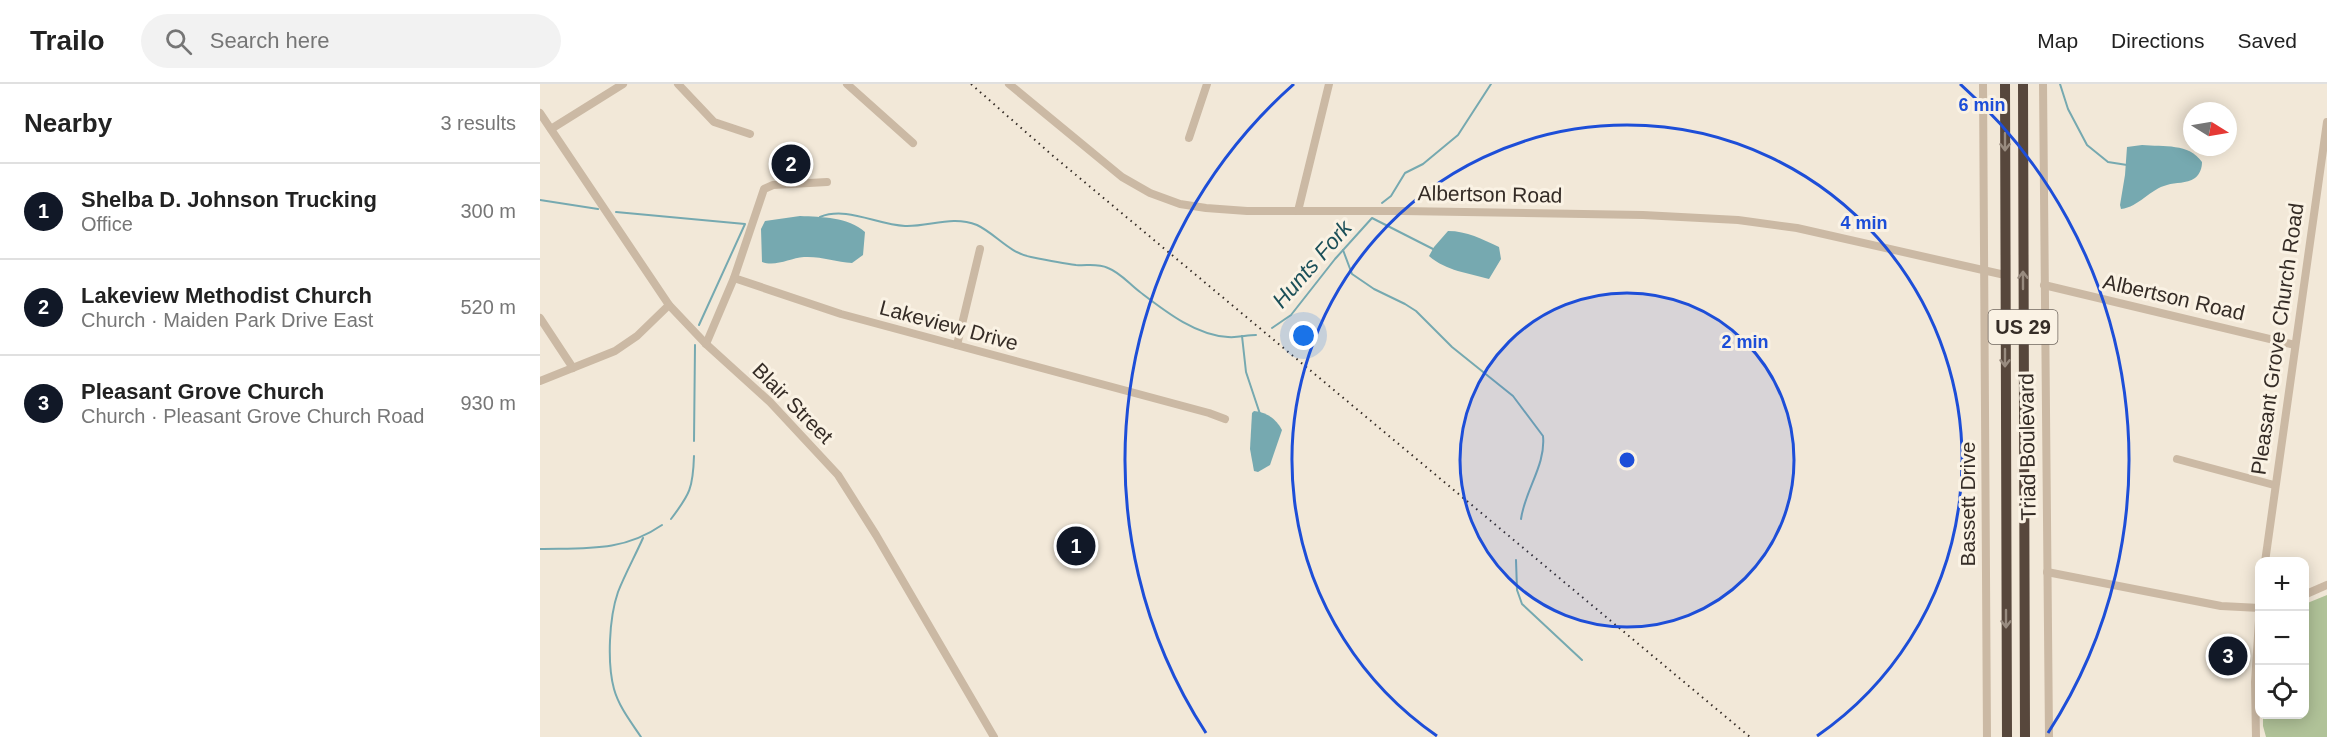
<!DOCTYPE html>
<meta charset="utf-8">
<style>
body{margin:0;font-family:Arial,sans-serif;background:#f2f2f2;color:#222}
.controls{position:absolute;right:18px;bottom:18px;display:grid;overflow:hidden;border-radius:12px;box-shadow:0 3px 15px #0003}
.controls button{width:54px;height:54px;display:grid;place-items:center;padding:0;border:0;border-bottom:2px solid #e0e0e0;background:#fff;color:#222;font:30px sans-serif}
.compass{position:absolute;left:1643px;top:18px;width:54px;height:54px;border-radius:50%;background:#fff;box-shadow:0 3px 15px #0003;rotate:101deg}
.you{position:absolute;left:764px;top:252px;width:21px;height:21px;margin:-15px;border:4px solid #fff;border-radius:50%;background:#1a73e8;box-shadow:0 0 0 9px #1a73e833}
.badge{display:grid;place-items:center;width:39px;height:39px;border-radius:50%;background:#111827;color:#fff;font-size:20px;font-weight:700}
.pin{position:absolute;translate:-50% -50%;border:3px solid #fff;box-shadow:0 2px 6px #0006}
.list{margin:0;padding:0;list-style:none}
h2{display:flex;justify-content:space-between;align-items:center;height:78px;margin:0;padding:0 24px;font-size:26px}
h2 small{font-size:20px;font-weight:400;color:#767676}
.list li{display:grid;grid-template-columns:39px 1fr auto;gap:18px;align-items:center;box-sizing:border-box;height:96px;padding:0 24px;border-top:2px solid #e0e0e0}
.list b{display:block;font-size:22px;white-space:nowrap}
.list p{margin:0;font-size:20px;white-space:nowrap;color:#767676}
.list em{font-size:20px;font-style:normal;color:#767676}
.icon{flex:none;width:33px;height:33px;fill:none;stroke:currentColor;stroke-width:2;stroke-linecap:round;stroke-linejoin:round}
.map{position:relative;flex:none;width:1787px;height:653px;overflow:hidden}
header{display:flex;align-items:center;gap:36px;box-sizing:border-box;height:84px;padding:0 30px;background:#fff;border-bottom:2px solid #e0e0e0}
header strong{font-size:28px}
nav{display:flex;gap:33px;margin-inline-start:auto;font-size:21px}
.search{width:420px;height:54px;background:#f2f2f2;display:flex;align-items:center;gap:15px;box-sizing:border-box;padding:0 21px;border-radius:33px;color:#767676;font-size:22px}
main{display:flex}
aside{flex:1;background:#fff}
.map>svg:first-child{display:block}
.green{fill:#b0c298}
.water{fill:#76a9b0}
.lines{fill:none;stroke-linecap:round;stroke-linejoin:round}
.stream{stroke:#76a9b0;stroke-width:2}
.minor{stroke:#cbb9a4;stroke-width:8}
.highway{stroke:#57473c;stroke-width:10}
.rail{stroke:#352c26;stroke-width:2;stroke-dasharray:1.5 4.5;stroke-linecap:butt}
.oneway{stroke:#988b7f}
.ring{fill:none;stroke:#1d4ed8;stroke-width:3}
.labels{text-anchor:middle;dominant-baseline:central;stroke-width:6;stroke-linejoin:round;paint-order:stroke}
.shield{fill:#faf2e4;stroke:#70675f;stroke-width:1.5}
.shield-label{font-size:20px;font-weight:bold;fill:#352c26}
.street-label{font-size:21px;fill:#352c26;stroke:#faf2e4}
.water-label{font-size:22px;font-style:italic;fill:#1a4f58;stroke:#faf2e4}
.centre{fill:#1d4ed8;stroke:#faf2e4;stroke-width:3}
.ring-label{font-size:18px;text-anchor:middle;font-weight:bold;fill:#1d4ed8;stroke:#faf2e4;stroke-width:6;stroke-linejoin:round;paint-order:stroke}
</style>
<header>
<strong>Trailo</strong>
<div class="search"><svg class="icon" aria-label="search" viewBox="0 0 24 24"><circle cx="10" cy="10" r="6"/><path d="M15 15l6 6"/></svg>Search here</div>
<nav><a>Map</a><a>Directions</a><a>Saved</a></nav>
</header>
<main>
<aside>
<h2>Nearby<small>3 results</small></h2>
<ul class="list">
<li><span class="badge">1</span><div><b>Shelba D. Johnson Trucking</b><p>Office</p></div><em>300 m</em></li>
<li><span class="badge">2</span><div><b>Lakeview Methodist Church</b><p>Church · Maiden Park Drive East</p></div><em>520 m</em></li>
<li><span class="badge">3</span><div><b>Pleasant Grove Church</b><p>Church · Pleasant Grove Church Road</p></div><em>930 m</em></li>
</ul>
</aside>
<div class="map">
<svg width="1787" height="653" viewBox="0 0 1787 653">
<rect width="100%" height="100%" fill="#f2e8d8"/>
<polygon class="green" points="1787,511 1787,653 1726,653 1723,642 1723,631 1764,630 1765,520"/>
<g class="water">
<path d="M1602,61c22,2 47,-2 60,17 0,6 -2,12 -7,16 -9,6 -19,4 -28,7 -17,4 -28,22 -46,24l-1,-4 5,-30 2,-28z"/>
<path d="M260,132c22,1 48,1 65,16l-2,23 -11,8c-16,-1 -31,-7 -48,-6 -14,1 -28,10 -42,5l-1,-33 4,-8z"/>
<path d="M908,147c19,0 34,8 51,16l2,12 -12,20c-20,-6 -43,-8 -60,-23l5,-9z"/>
<path d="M714,327c13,1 22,8 28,19l-12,35 -12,7 -4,-1 -4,-22 2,-36z"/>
</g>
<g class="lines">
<g class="stream">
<polyline points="1520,0 1528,25 1547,61 1568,78 1587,81"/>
<polyline points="0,116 58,125"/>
<polyline points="842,119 851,112 865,89 883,80 918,51 951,0"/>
<polyline points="76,128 205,140 159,241"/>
<path d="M280,133c27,-11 57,8 85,9 24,1 47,-11 72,-1 19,9 32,28 54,32 15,3 30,6 45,8 11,1 21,-2 32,3 13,5 21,16 32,24 25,19 55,43 88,45 9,1 19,-2 28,-2"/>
<path d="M803,166l9,24 22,15 31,15 11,7 36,36 61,49 30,40c3,29 -18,54 -22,83"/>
<polyline points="732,244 751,231 795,175 832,134 893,165"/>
<polyline points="702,252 706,288 720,330"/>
<polyline points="154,357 155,261"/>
<path d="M131,435c19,-25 22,-31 23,-63"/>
<path d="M0,465c46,-1 83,3 122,-24"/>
<polyline points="976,476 977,506 982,520 1042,576"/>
<path d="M101,653c-10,-15 -22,-30 -27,-48 -7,-26 -5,-71 4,-97 7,-18 17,-36 25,-54"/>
</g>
<g class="minor">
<polyline points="138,0 174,38 210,50"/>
<polyline points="307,0 373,59"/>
<polyline points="469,0 582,93 610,109 640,120 666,124 707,127 863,127 1103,131 1198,136 1257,144 1465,191"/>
<polyline points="1443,0 1447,653"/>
<polyline points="1503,0 1509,653"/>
<polyline points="0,29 129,221 166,260 230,318 298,391 336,451 454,653"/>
<polyline points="11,45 83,0"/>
<polyline points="649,54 667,0"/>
<polyline points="758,127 789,0"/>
<polyline points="194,194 301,230 669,329 685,335"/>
<polyline points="1504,201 1755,261"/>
<polyline points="0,234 33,284"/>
<polyline points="166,260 194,194 224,105 233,101 287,98"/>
<polyline points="417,261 440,165"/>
<polyline points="0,297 75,267 97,252 129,221"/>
<polyline points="1637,375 1734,401"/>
<polyline points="1725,478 1787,38"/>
<polyline points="1507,488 1681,522 1720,524"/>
<polyline points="1764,511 1787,501"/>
<polyline points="1716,653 1715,598 1720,521"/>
</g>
<g class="highway">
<polyline points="1465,0 1467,653"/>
<polyline points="1483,0 1485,653"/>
</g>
<polyline class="rail" points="431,0 512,71 1210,653"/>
</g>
<defs><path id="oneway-shaft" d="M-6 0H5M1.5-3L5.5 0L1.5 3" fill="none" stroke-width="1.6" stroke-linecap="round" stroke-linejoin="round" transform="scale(1.5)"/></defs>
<g class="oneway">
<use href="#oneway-shaft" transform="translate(1465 58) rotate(90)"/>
<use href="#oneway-shaft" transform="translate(1483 196) rotate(-90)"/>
<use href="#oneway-shaft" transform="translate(1465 274) rotate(90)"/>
<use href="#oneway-shaft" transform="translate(1466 535) rotate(90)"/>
</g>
<circle cx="1087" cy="376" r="167" fill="#1d4ed8" fill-opacity=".12"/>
<g class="ring">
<circle cx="1087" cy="376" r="167"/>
<path d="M897 652A335 335 0 1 1 1277 652"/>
<path d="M666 649A502 502 0 0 1 754 0M1420 0A502 502 0 0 1 1508 649"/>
</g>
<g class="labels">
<rect class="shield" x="1448.5" y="226" width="69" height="34" rx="4.5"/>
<g class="shield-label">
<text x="1483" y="243">US 29</text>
</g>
<g class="street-label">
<text transform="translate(950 110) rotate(1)">Albertson Road</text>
<text transform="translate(1634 213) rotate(13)">Albertson Road</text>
<text transform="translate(409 241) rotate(15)">Lakeview Drive</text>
<text transform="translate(1737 255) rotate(-82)">Pleasant Grove Church Road</text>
<text transform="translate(253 319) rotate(45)">Blair Street</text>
<text transform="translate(1487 363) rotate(-91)">Triad Boulevard</text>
<text transform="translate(1427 420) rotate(-90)">Bassett Drive</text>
</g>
<g class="water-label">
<text transform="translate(772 180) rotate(-49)">Hunts Fork</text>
</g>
</g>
<circle cx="1087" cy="376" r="9" class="centre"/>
<g class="ring-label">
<text x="1442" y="27">6 min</text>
<text x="1324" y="145">4 min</text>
<text x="1205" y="264">2 min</text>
</g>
</svg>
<div class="controls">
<button>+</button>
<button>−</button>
<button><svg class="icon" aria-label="locate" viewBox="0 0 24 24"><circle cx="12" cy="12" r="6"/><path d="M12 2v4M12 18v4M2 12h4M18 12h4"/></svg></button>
</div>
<svg class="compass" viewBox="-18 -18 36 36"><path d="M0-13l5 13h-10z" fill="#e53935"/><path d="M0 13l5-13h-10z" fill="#767676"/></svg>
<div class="you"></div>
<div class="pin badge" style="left:536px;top:462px">1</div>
<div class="pin badge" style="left:251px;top:80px">2</div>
<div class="pin badge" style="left:1688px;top:572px">3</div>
</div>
</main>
